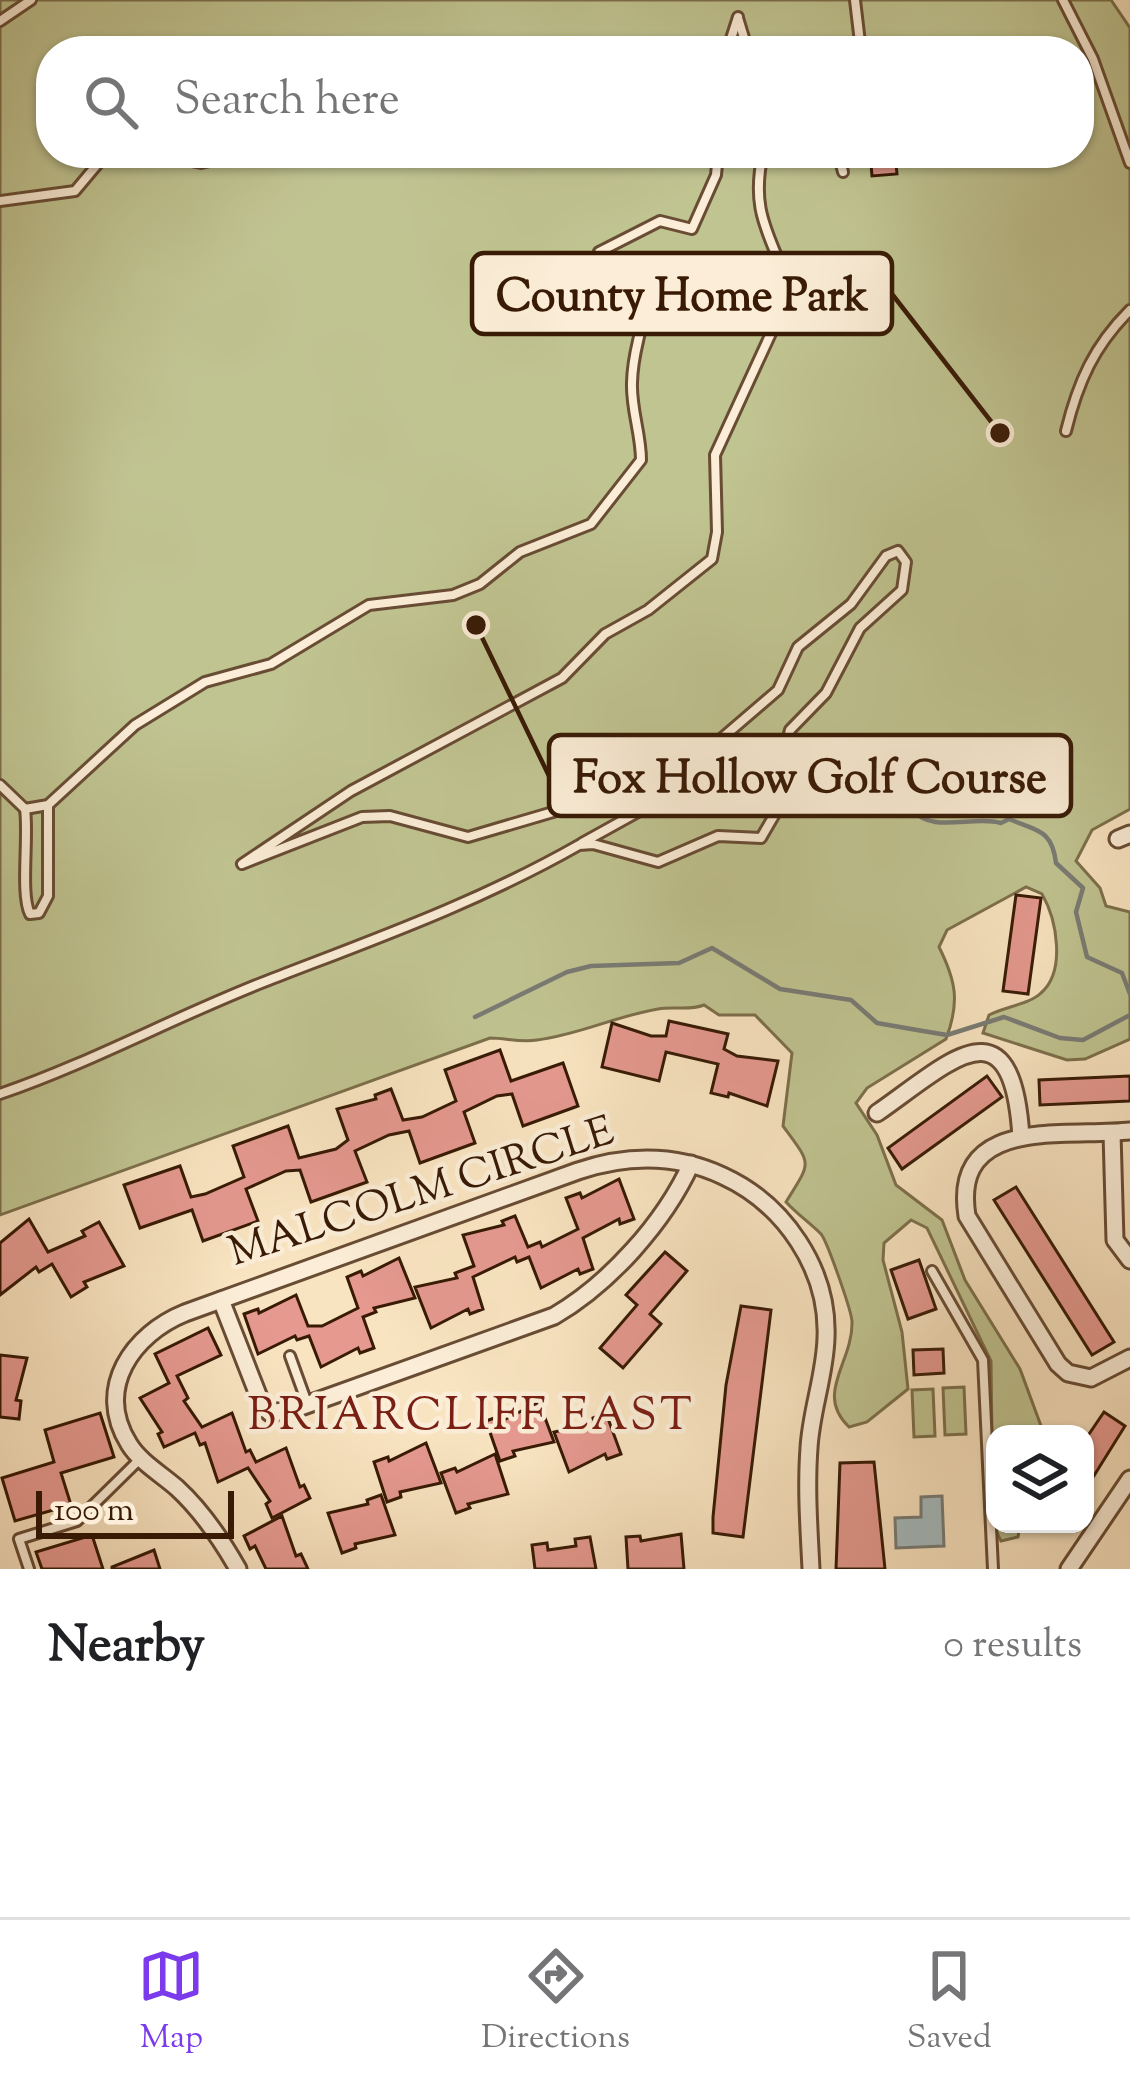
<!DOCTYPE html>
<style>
body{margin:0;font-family:"Sorts Mill Goudy",serif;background:#f2f2f2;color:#202124}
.controls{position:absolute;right:36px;bottom:36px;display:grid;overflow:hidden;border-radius:24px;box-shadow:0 3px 9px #0004}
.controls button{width:108px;height:108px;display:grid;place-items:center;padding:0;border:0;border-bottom:3px solid #e0e0e0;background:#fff;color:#202124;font:60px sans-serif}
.scale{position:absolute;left:36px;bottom:30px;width:198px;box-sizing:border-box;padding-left:12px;border:6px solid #381a05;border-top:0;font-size:33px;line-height:42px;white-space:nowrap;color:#381a05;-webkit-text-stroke:9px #fbedd7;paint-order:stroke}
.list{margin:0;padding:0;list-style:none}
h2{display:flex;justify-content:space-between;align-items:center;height:156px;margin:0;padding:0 48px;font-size:51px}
h2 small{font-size:39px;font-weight:400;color:#757577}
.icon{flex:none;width:66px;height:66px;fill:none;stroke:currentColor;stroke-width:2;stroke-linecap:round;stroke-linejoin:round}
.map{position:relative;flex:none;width:1130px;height:1569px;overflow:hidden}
.search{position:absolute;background:#fff;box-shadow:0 3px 9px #0004;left:36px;right:36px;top:36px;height:132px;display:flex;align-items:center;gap:30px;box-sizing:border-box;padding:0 42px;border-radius:48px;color:#757577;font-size:45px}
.sheet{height:348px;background:#fff}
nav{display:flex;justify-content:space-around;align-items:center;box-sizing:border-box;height:168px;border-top:3px solid #e0e0e0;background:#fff;font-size:33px;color:#757577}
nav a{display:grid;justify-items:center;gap:6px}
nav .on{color:#7c3aed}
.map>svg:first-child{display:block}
.green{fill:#c0c491;stroke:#7c6f4b;stroke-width:3;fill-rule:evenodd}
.water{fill:#a4bbbf;stroke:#797b75;stroke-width:3}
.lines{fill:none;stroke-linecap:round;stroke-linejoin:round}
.stream{stroke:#797b75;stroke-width:4.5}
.building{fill:#e5998f;stroke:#381a05;stroke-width:3}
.service-casing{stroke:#684c34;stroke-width:14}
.minor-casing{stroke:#684c34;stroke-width:21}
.service{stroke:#fbedd7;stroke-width:8}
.minor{stroke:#fbedd7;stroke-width:15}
.labels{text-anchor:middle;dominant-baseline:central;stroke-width:9;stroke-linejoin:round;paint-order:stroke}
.street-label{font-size:42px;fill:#381a05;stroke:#fbedd7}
.neighbourhood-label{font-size:45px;letter-spacing:3px;fill:#7a1f14;stroke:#fbedd7}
.leader{fill:none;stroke:#381a05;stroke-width:4.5}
.callout-dot{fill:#381a05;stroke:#fbedd7;stroke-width:4.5}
.callout{fill:#fbedd7;stroke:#381a05;stroke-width:4.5}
.callout-label{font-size:45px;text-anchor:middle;font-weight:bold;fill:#381a05}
</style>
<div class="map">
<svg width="1130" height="1569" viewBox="0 0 1130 1569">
<rect width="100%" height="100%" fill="#f9e4c1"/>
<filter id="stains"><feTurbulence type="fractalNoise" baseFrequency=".00167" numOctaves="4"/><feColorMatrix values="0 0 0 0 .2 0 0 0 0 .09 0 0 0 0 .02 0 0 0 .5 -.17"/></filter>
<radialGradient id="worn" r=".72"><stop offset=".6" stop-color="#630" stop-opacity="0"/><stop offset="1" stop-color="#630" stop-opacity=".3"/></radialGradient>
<g class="green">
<path d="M0,0h1111l19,28v781l-38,21 -16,31 24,27 6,18 24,6v127l-45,20 -18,1 -84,-27 6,-18c15,-8 41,-11 52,-22 25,-22 16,-73 1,-99l-16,-7 -79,43 -8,17c17,34 21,55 7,92l-79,49 -11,15 21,32 19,50 46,35 23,60 55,89 24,65h-49v90h25l-2,13 -17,4 -8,-16 -2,-164 -64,-133 -16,-8 -27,23 -1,17 19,72 6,57 -41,33 -18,5c-35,-34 4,-64 3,-105 0,-10 -25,-81 -31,-88 -11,-11 -24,-20 -35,-32 26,-42 26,-36 -3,-76l9,-73 -37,-38h-36l-15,-10c-15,6 -30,1 -46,4 -42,7 -80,26 -121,31 -16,3 -31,-2 -47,-2l-490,177zM51,51h1028v102h-1028z"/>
<polygon points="964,1387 966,1434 945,1435 943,1388"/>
<polygon points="933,1389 935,1436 914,1437 912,1390"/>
</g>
<polygon class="water" points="942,1496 944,1546 896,1548 895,1518 921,1517 921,1497"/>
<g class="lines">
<g class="stream">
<path d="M913,810c18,24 61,5 88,13l8,-4c28,12 43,10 47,44l27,25 -7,24 11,45 35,16 8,21"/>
<polyline points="475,1017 567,972 591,966 679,963 712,948 780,989 851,1000 877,1023 917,1030 947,1035 1004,1017 1060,1038 1083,1040 1130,1015"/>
</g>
</g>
<g class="building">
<polygon points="870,153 895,153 897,174 872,176"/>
<polygon points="1016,895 1041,898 1028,994 1003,991"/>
<polygon points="669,1021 728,1034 724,1049 737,1056 778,1061 767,1106 729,1093 728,1097 711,1093 718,1064 666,1052 659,1081 602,1067 612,1023 651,1036 666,1036"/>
<polygon points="500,1050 511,1081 563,1063 578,1106 523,1126 512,1094 497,1096 464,1112 475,1143 420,1163 409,1131 389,1135 355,1151 367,1182 311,1202 300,1170 286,1171 246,1189 258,1221 203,1241 192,1210 140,1228 124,1185 180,1166 191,1197 205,1194 244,1177 233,1146 288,1126 299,1158 336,1149 348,1140 337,1109 376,1099 375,1095 391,1089 403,1120 422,1117 456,1101 445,1070"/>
<polygon points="987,1076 1002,1097 902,1169 888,1148"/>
<polygon points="1130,1076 1130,1101 1040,1105 1039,1080"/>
<polygon points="619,1179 634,1219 620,1224 619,1219 583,1238 593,1269 580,1274 578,1269 541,1288 529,1257 517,1262 515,1257 473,1277 483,1309 470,1314 468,1309 431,1328 415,1287 457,1278 455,1273 474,1266 463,1235 504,1225 502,1221 515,1216 528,1247 540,1242 542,1247 578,1229 566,1198 580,1193 582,1198"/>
<polygon points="1016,1187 1114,1342 1092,1355 994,1200"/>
<polygon points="29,1219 48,1252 85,1236 82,1231 99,1222 124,1266 84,1282 87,1287 71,1297 52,1264 39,1272 36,1267 0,1295 0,1243"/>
<polygon points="665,1252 687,1271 650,1314 661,1324 623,1368 600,1348 637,1305 626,1295"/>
<polygon points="399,1258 415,1298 374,1308 376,1312 363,1317 374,1348 360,1353 358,1348 321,1367 309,1336 297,1340 295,1336 258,1354 244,1314 258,1309 259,1313 296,1295 308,1326 322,1326 358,1308 347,1277 361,1271 363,1276"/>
<polygon points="919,1260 936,1309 908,1319 891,1270"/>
<polygon points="741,1306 771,1310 743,1537 713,1533 713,1517 726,1385"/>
<polygon points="208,1328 221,1355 177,1376 188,1398 184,1401 202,1427 232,1413 246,1452 250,1450 256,1462 286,1448 300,1487 304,1485 310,1498 272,1518 266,1504 270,1501 248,1468 218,1482 205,1443 200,1445 195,1433 164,1447 158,1434 162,1432 140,1398 169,1383 155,1354"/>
<polygon points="943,1349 944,1373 914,1375 913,1350"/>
<polygon points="0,1355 27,1358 16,1400 21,1401 19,1419 0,1417"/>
<polygon points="539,1402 554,1442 513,1451 515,1456 500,1461 486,1421 500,1416 502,1421"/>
<polygon points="1104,1412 1125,1426 1085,1490 1085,1440"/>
<polygon points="100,1413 114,1457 61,1473 71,1505 15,1521 2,1478 54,1462 45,1430"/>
<polygon points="606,1413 621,1454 607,1459 605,1454 569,1472 554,1432 594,1423 593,1418"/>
<polygon points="426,1443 441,1483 400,1492 401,1497 387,1502 374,1462 388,1457 389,1461"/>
<polygon points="495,1454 508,1494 468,1504 470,1508 456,1513 441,1473 455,1468 457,1472"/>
<polygon points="874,1462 885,1569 836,1569 840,1463"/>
<polygon points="381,1495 395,1535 355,1544 356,1548 342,1553 328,1513 368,1504 367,1500"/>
<polygon points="282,1516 296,1556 301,1554 308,1569 266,1569 255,1546 250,1549 244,1536"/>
<polygon points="681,1534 684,1569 628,1569 626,1537 640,1536 641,1541"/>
<polygon points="92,1535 103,1569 42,1569 36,1552"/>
<polygon points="590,1537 596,1569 535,1569 532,1545 547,1543 548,1550 576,1546 575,1539"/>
<polygon points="154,1550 160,1569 112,1569 112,1567"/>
</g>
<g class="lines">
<defs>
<g id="service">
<polyline points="855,0 861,51"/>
<polyline points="1063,0 1093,59 1130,163"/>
<polyline points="738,18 748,51"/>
<polyline points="0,21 31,0"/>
<polyline points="727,51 738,17"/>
<polyline points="152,153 201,163 245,153"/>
<polyline points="838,153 843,172"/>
<polyline points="0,201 75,191 101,160 115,153"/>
<path d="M1066,431c12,-49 28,-85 64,-121"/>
<path d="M0,785l25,24 23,-4 87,-80 70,-43 66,-18 98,-59 84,-10 27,-11 40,-32 71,-28 50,-64c0,-26 -10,-51 -9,-77 1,-61 36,-73 -31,-114l-2,-17 61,-31 32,8 24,-54 2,-22"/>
<path d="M25,809c4,28 -5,85 5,105l9,-1 9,-17v-90"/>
<polyline points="582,843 694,781 690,768"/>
<path d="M0,1094c93,-32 178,-79 269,-114 106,-41 210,-78 310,-135l14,-1 65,18 60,-26 43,2 22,-38 -2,-38 9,-32 36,-37 34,-65 42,-38 4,-28 -8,-11 -12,5 -35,48 -53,43 -20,43 -99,85 -211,62 -78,-21 -28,1 -120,47 109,-73 211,-113 43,-44 43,-24 64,-51 5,-27 -2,-77 75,-163c-17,-56 -41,-75 -27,-139"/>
<polyline points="932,1271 983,1360 993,1569"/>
<polyline points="290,1356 307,1403"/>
<polyline points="29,1569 19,1539 77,1521 141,1458"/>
</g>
<g id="minor">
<polyline points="1118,839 1130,834"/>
<path d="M877,1113c72,-50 135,-117 144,24"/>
<path d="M1130,1131c-65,7 -179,-16 -163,85l91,148 10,9 23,5 39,-20"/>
<polyline points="1112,1133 1115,1240 1130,1260"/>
<path d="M221,1300l41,105 8,8 25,-4 259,-93c55,-32 110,-93 137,-152"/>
<path d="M238,1569c-17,-30 -36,-58 -61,-81 -16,-14 -37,-26 -48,-44 -35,-56 4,-110 56,-131l393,-142c48,-16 98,-17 145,5 61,28 106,93 103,162 -1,37 -15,73 -17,110 -3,40 0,81 2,121"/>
<polyline points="1069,1569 1130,1479"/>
</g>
</defs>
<use href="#service" class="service-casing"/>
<use href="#minor" class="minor-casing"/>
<use href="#service" class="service"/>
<use href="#minor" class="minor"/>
</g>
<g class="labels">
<g class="street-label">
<text transform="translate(422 1194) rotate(-18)">MALCOLM CIRCLE</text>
</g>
<g class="neighbourhood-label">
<text x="471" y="1418">BRIARCLIFF EAST</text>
</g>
</g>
<path class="leader" d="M1000 433L892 294M476 625L549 776"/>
<g class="callout-dot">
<circle cx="1000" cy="433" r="12"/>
<circle cx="476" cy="625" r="12"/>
</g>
<g class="callout">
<rect x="472" y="253" width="420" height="81" rx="12"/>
<rect x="549" y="735" width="522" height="81" rx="12"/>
</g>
<g class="callout-label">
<text x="682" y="310">County Home Park</text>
<text x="810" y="792">Fox Hollow Golf Course</text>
</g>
<rect width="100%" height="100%" filter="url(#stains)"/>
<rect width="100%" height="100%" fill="url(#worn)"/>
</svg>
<div class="controls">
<button><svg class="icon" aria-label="layers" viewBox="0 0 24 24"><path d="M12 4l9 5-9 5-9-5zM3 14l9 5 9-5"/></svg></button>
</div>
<div class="scale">100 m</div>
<div class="search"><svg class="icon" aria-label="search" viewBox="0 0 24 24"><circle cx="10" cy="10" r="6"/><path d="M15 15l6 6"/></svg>Search here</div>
</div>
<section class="sheet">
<h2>Nearby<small>0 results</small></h2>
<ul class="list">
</ul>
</section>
<nav>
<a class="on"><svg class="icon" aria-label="map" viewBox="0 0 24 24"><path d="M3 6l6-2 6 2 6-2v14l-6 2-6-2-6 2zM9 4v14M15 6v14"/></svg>Map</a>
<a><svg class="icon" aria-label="directions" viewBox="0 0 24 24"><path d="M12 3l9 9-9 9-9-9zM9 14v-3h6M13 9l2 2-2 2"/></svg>Directions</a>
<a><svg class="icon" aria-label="saved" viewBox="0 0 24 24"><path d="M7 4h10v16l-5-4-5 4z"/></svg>Saved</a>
</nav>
